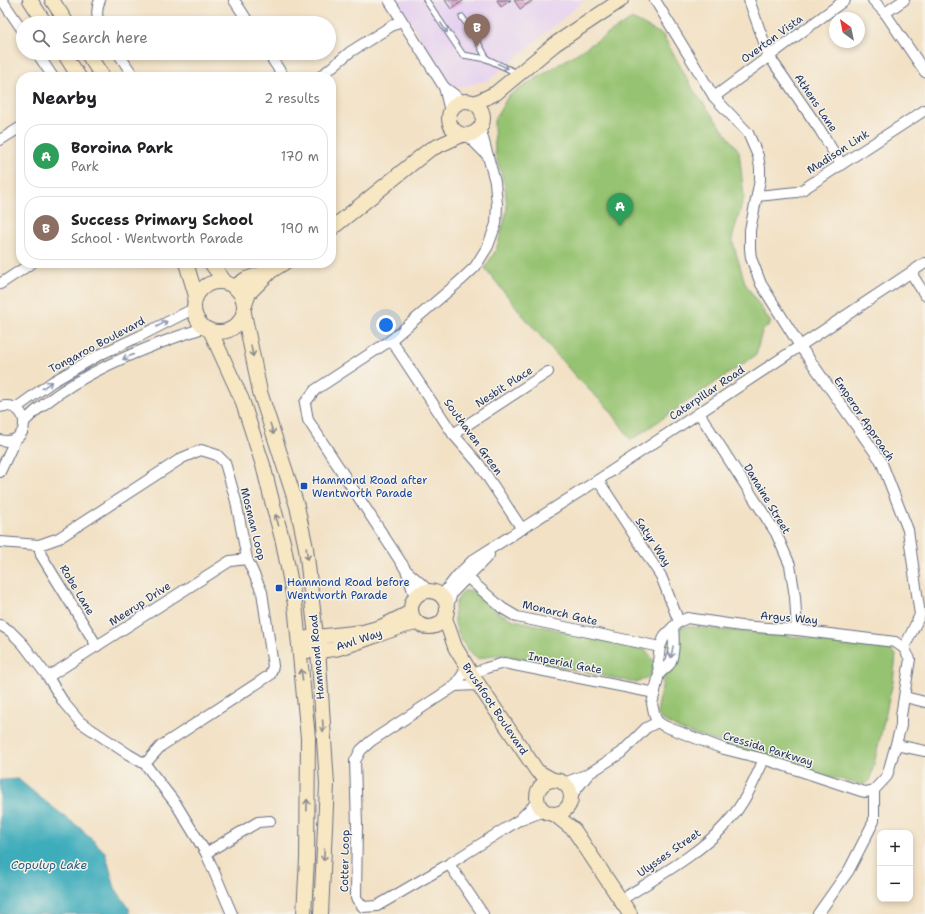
<!DOCTYPE html>
<meta charset="utf-8">
<style>
body{margin:0;font-family:"Shantell Sans",sans-serif;background:#f6f6f6;color:#202124}
.controls{position:absolute;right:12px;bottom:12px;display:grid;overflow:hidden;border-radius:8px;box-shadow:0 2px 6px #0003}
.controls button{width:36px;height:36px;display:grid;place-items:center;padding:0;border:0;border-bottom:1px solid #e0e0e0;background:#fff;color:#202124;font:20px sans-serif}
.compass{position:absolute;left:829px;top:12px;width:36px;height:36px;border-radius:50%;background:#fff;box-shadow:0 2px 6px #0003;rotate:327deg}
.you{position:absolute;left:386px;top:325px;width:14px;height:14px;margin:-10px;border:3px solid #fff;border-radius:50%;background:#1a73e8;box-shadow:0 0 0 6px #1a73e833}
.badge{display:grid;place-items:center;width:26px;height:26px;border-radius:50%;background:#c8321e;color:#fff;font-size:13px;font-weight:700}
.pin{position:absolute;translate:-50% -33px;filter:drop-shadow(0 1px 2px #0008)}
.pin::after{content:'';position:absolute;top:21px;width:14px;height:12px;background:inherit;clip-path:polygon(0 0,100% 0,50% 100%)}
.list{margin:0;padding:0;list-style:none}
h2{display:flex;justify-content:space-between;align-items:center;height:52px;margin:0;padding:0 16px;font-size:17px}
h2 small{font-size:13px;font-weight:400;color:#757577}
.list li{display:grid;grid-template-columns:26px 1fr auto;gap:12px;align-items:center;box-sizing:border-box;height:64px;margin:0 8px 8px;padding:0 8px;border:1px solid #e0e0e0;border-radius:16px}
.list b{display:block;font-size:15px;white-space:nowrap}
.list p{margin:0;font-size:13px;white-space:nowrap;color:#757577}
.list em{font-size:13px;font-style:normal;color:#757577}
.icon{flex:none;width:22px;height:22px;fill:none;stroke:currentColor;stroke-width:2;stroke-linecap:round;stroke-linejoin:round}
.map{position:relative;flex:none;width:925px;height:914px;overflow:hidden}
.search{position:absolute;background:#fff;box-shadow:0 2px 6px #0003;left:16px;top:16px;width:320px;height:44px;display:flex;align-items:center;gap:10px;box-sizing:border-box;padding:0 14px;border-radius:22px;color:#757577;font-size:15px}
.panel{position:absolute;background:#fff;box-shadow:0 2px 6px #0003;left:16px;top:72px;width:320px;height:196px;border-radius:16px}
.map>svg:first-child{display:block}
.built{fill:#e6d2f0}
.green{fill:#96c371;stroke:#587968}
.water{fill:#3dacbb;stroke:#2c6e8c}
.building{fill:#d490c2}
.lines{fill:none;stroke-linecap:round;stroke-linejoin:round}
.lane-casing{stroke:#666d82;stroke-width:7}
.street-casing{stroke:#666d82;stroke-width:12}
.secondary-casing{stroke:#666d82;stroke-width:16}
.lane{stroke:#fff;stroke-width:5}
.street{stroke:#fff;stroke-width:10}
.secondary{stroke:#f8e7c3;stroke-width:14}
.oneway{stroke:#8d97ae}
.oneway2{stroke:#8a8b90}
.transit-dot{fill:#1a4fb4;stroke:#f7f3e8;stroke-width:1.5}
.labels{text-anchor:middle;dominant-baseline:central;stroke-width:3;stroke-linejoin:round;paint-order:stroke}
.street-label{font-size:11px;fill:#1b2f5e;stroke:#f7f3e8}
.transit-label{font-size:11px;fill:#164399;stroke:#f7f3e8;text-anchor:start}
.water-label{font-size:12px;font-style:italic;fill:#275b7f;stroke:#f7f3e8}
</style>
<div class="map">
<svg width="925" height="914" viewBox="0 0 925 914">
<rect width="100%" height="100%" fill="#f7f3e8"/>
<filter id="ink" filterUnits="userSpaceOnUse"><feTurbulence type="fractalNoise" baseFrequency=".025" numOctaves="2"/><feDisplacementMap in="SourceGraphic" scale="8" xChannelSelector="R" yChannelSelector="G"/><feConvolveMatrix kernelMatrix="1 2 1 2 8 2 1 2 1" color-interpolation-filters="sRGB"/></filter>
<filter id="wash" filterUnits="userSpaceOnUse"><feTurbulence type="fractalNoise" baseFrequency=".012" numOctaves="4" result="noise"/><feDisplacementMap in="SourceGraphic" scale="16" xChannelSelector="R" yChannelSelector="G"/><feGaussianBlur stdDeviation="0.9" result="paint"/><feColorMatrix in="noise" values="0 0 0 0 0 0 0 0 0 0 0 0 0 0 0 0 0 1.4 0 .05"/><feComposite in="paint" operator="in"/></filter>
<g filter="url(#wash)">
<rect width="100%" height="100%" fill="#f2e1c5"/>
<polygon class="built" points="397,0 585,0 489,80 452,89"/>
<g class="green">
<path d="M632,19l31,16 31,56 45,60 5,46 -12,42 13,44 26,40 -9,8 -6,24c-42,28 -83,57 -125,85l-21,-30 -34,-33 -51,-59 -40,-50 11,-18 9,-31 2,-11 -2,-22 -10,-33 -1,-32 14,-25z"/>
<path d="M464,591h10l23,21 17,8 132,30 8,11 -3,14 -14,8 -131,-28h-13l-14,4c-18,-12 -29,-36 -23,-57 2,-4 5,-8 8,-11z"/>
<polygon points="684,626 840,641 889,648 896,655 893,682 870,781 862,785 801,769 681,730 661,719 657,713 672,634"/>
</g>
<polygon class="water" points="18,779 42,799 80,828 105,852 115,888 129,908 130,914 0,914 0,780"/>
<g id="blocks">
<g class="building">
<polygon points="445,0 464,0 451,9"/>
<polygon points="497,0 511,0 501,7"/>
<polygon points="514,0 533,0 520,9"/>
</g>
</g>
</g>
<g filter="url(#ink)">
<use href="#blocks" fill-opacity="0" stroke="#666d82" stroke-width="1"/>
<g class="lines">
<defs>
<g id="lane">
<polyline points="426,0 463,55 487,59 517,73"/>
<polyline points="462,17 473,33 487,59"/>
</g>
<g id="street">
<polyline points="2,0 23,31"/>
<polyline points="234,0 249,23"/>
<polyline points="389,0 444,87 450,111"/>
<polyline points="655,0 714,97 748,133 758,156 760,168 760,180 750,230 750,249 751,258 761,284 800,346 881,461 908,530 920,615 904,648"/>
<polyline points="749,0 769,56 820,130 841,164"/>
<polyline points="873,0 885,13 925,72"/>
<polyline points="885,13 904,0"/>
<path d="M99,23c-3,-6 -2,-17 1,-23"/>
<polyline points="37,53 53,77"/>
<polyline points="118,53 134,77"/>
<polyline points="268,53 284,77"/>
<polyline points="320,77 350,52 401,20"/>
<polyline points="444,87 463,101"/>
<polyline points="714,97 845,0"/>
<polyline points="467,135 488,156"/>
<polyline points="0,140 21,127"/>
<polyline points="757,196 797,192 802,190 925,110"/>
<polyline points="911,273 925,295"/>
<polyline points="0,284 32,263"/>
<polyline points="391,340 453,434 479,464 522,529"/>
<path d="M0,407c32,-8 32,41 0,33"/>
<polyline points="16,408 52,382 99,355 140,336 193,309"/>
<polyline points="699,413 776,533 790,565 795,597 797,630"/>
<path d="M24,422c6,-6 12,-12 19,-17 44,-35 107,-60 160,-77"/>
<polyline points="453,434 548,372"/>
<polyline points="0,472 15,440"/>
<polyline points="598,480 661,576 679,622"/>
<polyline points="0,542 39,545 59,538 182,458 201,450 217,455 225,463 236,501 247,559 262,592 273,666 270,675 161,746 145,764"/>
<polyline points="39,545 41,555 97,646"/>
<polyline points="408,572 428,590"/>
<polyline points="467,577 502,608 517,617 660,647"/>
<polyline points="442,595 457,576 473,560 598,480 925,263"/>
<polyline points="415,597 406,570 308,420 305,403 315,390 391,340 460,281 475,267 488,246 496,224 497,205 495,182 480,127"/>
<polyline points="448,606 452,593 489,555"/>
<polyline points="0,625 10,631 23,644 48,677 64,703 80,722 128,754 145,764 176,804 206,853 232,914"/>
<polyline points="466,665 463,674 455,686 371,741 361,750 355,761 357,825 356,898 363,907 377,906 449,864 519,820 537,802"/>
<path d="M659,674c3,-3 7,-6 10,-9 6,-9 5,-28 4,-38"/>
<polyline points="472,675 486,668 504,663 655,693"/>
<polyline points="48,677 230,561 247,559"/>
<polyline points="455,686 475,685 480,687"/>
<polyline points="905,697 925,702"/>
<polyline points="658,722 664,726 724,749 764,759 861,791 866,792 874,790"/>
<polyline points="896,745 925,751"/>
<polyline points="564,783 588,774 621,753 646,728 658,722 655,717 652,704 659,674 658,662 660,647 665,635 673,627 679,622 687,618 741,626 797,630 895,642 904,648"/>
<polyline points="571,796 587,776"/>
<polyline points="521,820 544,811"/>
<polyline points="206,853 258,822 270,821"/>
<polyline points="449,864 483,914"/>
<path d="M621,900c34,-22 80,-47 106,-77 17,-19 27,-41 37,-64"/>
<polyline points="818,914 849,870 874,821 874,790 887,776 901,726 901,716 910,659 904,648"/>
</g>
<g id="secondary">
<polyline points="30,0 45,23"/>
<polyline points="52,0 67,23"/>
<polyline points="64,53 79,77"/>
<polyline points="87,53 103,77"/>
<circle cx="466" cy="118" r="17"/>
<polyline points="475,103 496,93 555,44 621,0"/>
<polyline points="331,229 429,150 462,135"/>
<polyline points="186,263 196,296"/>
<polyline points="211,263 225,282"/>
<circle cx="219" cy="307" r="25"/>
<polyline points="234,287 246,279 267,272"/>
<polyline points="245,305 249,293 271,271 284,263"/>
<polyline points="244,313 260,392 297,506 306,548 319,663 327,784 321,914"/>
<polyline points="211,332 242,400 263,465 272,501 283,542 295,604 308,738 307,859 304,914"/>
<circle cx="429" cy="609" r="18"/>
<polyline points="445,618 455,647 472,675 537,771 553,780"/>
<polyline points="307,638 363,632 381,627 411,612"/>
<path d="M308,651c10,-1 21,0 31,-3 27,-7 51,-20 78,-25"/>
<circle cx="554" cy="797" r="17"/>
<polyline points="554,814 574,830 630,914"/>
</g>
</defs>
<use href="#lane" class="lane-casing"/>
<use href="#street" class="street-casing"/>
<use href="#secondary" class="secondary-casing"/>
<use href="#lane" class="lane"/>
<use href="#street" class="street"/>
<use href="#secondary" class="secondary"/>
</g>
<defs><path id="oneway-shaft" d="M-6 0H5M1.5-3L5.5 0L1.5 3" fill="none" stroke-width="1.6" stroke-linecap="round" stroke-linejoin="round"/></defs>
<g class="oneway">
<use href="#oneway-shaft" transform="translate(444 28) rotate(57)"/>
<use href="#oneway-shaft" transform="translate(503 66) rotate(25)"/>
<use href="#oneway-shaft" transform="translate(162 324) rotate(-28)"/>
<use href="#oneway-shaft" transform="translate(128 357) rotate(156)"/>
<use href="#oneway-shaft" transform="translate(47 385) rotate(-36)"/>
<use href="#oneway-shaft" transform="translate(672 652) rotate(100)"/>
</g>
<g class="oneway2">
<use href="#oneway-shaft" transform="translate(252 351) rotate(79)"/>
<use href="#oneway-shaft" transform="translate(272 429) rotate(72)"/>
<use href="#oneway-shaft" transform="translate(277 520) rotate(-106)"/>
<use href="#oneway-shaft" transform="translate(307 554) rotate(83)"/>
<use href="#oneway-shaft" transform="translate(302 675) rotate(-96)"/>
<use href="#oneway-shaft" transform="translate(323 726) rotate(86)"/>
<use href="#oneway-shaft" transform="translate(307 805) rotate(-89)"/>
<use href="#oneway-shaft" transform="translate(324 855) rotate(93)"/>
</g>
</g>
<g class="transit-dot">
<rect x="300" y="482" width="8" height="8" rx="2"/>
<rect x="275" y="584" width="8" height="8" rx="2"/>
</g>
<g class="labels">
<g class="street-label">
<text transform="translate(772 39) rotate(-36)">Overton Vista</text>
<text transform="translate(816 103) rotate(56)">Athens Lane</text>
<text transform="translate(838 152) rotate(-33)">Madison Link</text>
<text transform="translate(97 345) rotate(-28)">Tongaroo Boulevard</text>
<text transform="translate(504 387) rotate(-33)">Nesbit Place</text>
<text transform="translate(707 393) rotate(-34)">Caterpillar Road</text>
<text transform="translate(864 419) rotate(56)">Emperor Approach</text>
<text transform="translate(473 437) rotate(54)">Southaven Green</text>
<text transform="translate(767 499) rotate(59)">Danaine Street</text>
<text transform="translate(253 524) rotate(76)">Mosman Loop</text>
<text transform="translate(653 542) rotate(57)">Satyr Way</text>
<text transform="translate(77 590) rotate(59)">Robe Lane</text>
<text transform="translate(140 604) rotate(-33)">Meerup Drive</text>
<text transform="translate(560 613) rotate(13)">Monarch Gate</text>
<text transform="translate(789 618) rotate(5)">Argus Way</text>
<text transform="translate(359 640) rotate(-18)">Awl Way</text>
<text transform="translate(317 657) rotate(-95)">Hammond Road</text>
<text transform="translate(565 663) rotate(11)">Imperial Gate</text>
<text transform="translate(495 709) rotate(56)">Brushfoot Boulevard</text>
<text transform="translate(768 749) rotate(17)">Cressida Parkway</text>
<text transform="translate(669 853) rotate(-35)">Ulysses Street</text>
<text transform="translate(345 861) rotate(-89)">Cotter Loop</text>
</g>
<g class="transit-label">
<text x="312" y="480">Hammond Road after<tspan x="312" dy="13">Wentworth Parade</tspan></text>
<text x="287" y="582">Hammond Road before<tspan x="287" dy="13">Wentworth Parade</tspan></text>
</g>
<g class="water-label">
<text x="49" y="865">Copulup Lake</text>
</g>
</g>
</svg>
<div class="controls">
<button>+</button>
<button>−</button>
</div>
<svg class="compass" viewBox="-18 -18 36 36"><path d="M0-13l5 13h-10z" fill="#e53935"/><path d="M0 13l5-13h-10z" fill="#757577"/></svg>
<div class="you"></div>
<div class="pin badge" style="left:620px;top:226px;background:#2e9e5b">A</div>
<div class="pin badge" style="left:477px;top:47px;background:#8d6e63">B</div>
<div class="search"><svg class="icon" aria-label="search" viewBox="0 0 24 24"><circle cx="10" cy="10" r="6"/><path d="M15 15l6 6"/></svg>Search here</div>
<section class="panel">
<h2>Nearby<small>2 results</small></h2>
<ul class="list">
<li><span class="badge" style="background:#2e9e5b">A</span><div><b>Boroina Park</b><p>Park</p></div><em>170 m</em></li>
<li><span class="badge" style="background:#8d6e63">B</span><div><b>Success Primary School</b><p>School · Wentworth Parade</p></div><em>190 m</em></li>
</ul>
</section>
</div>
